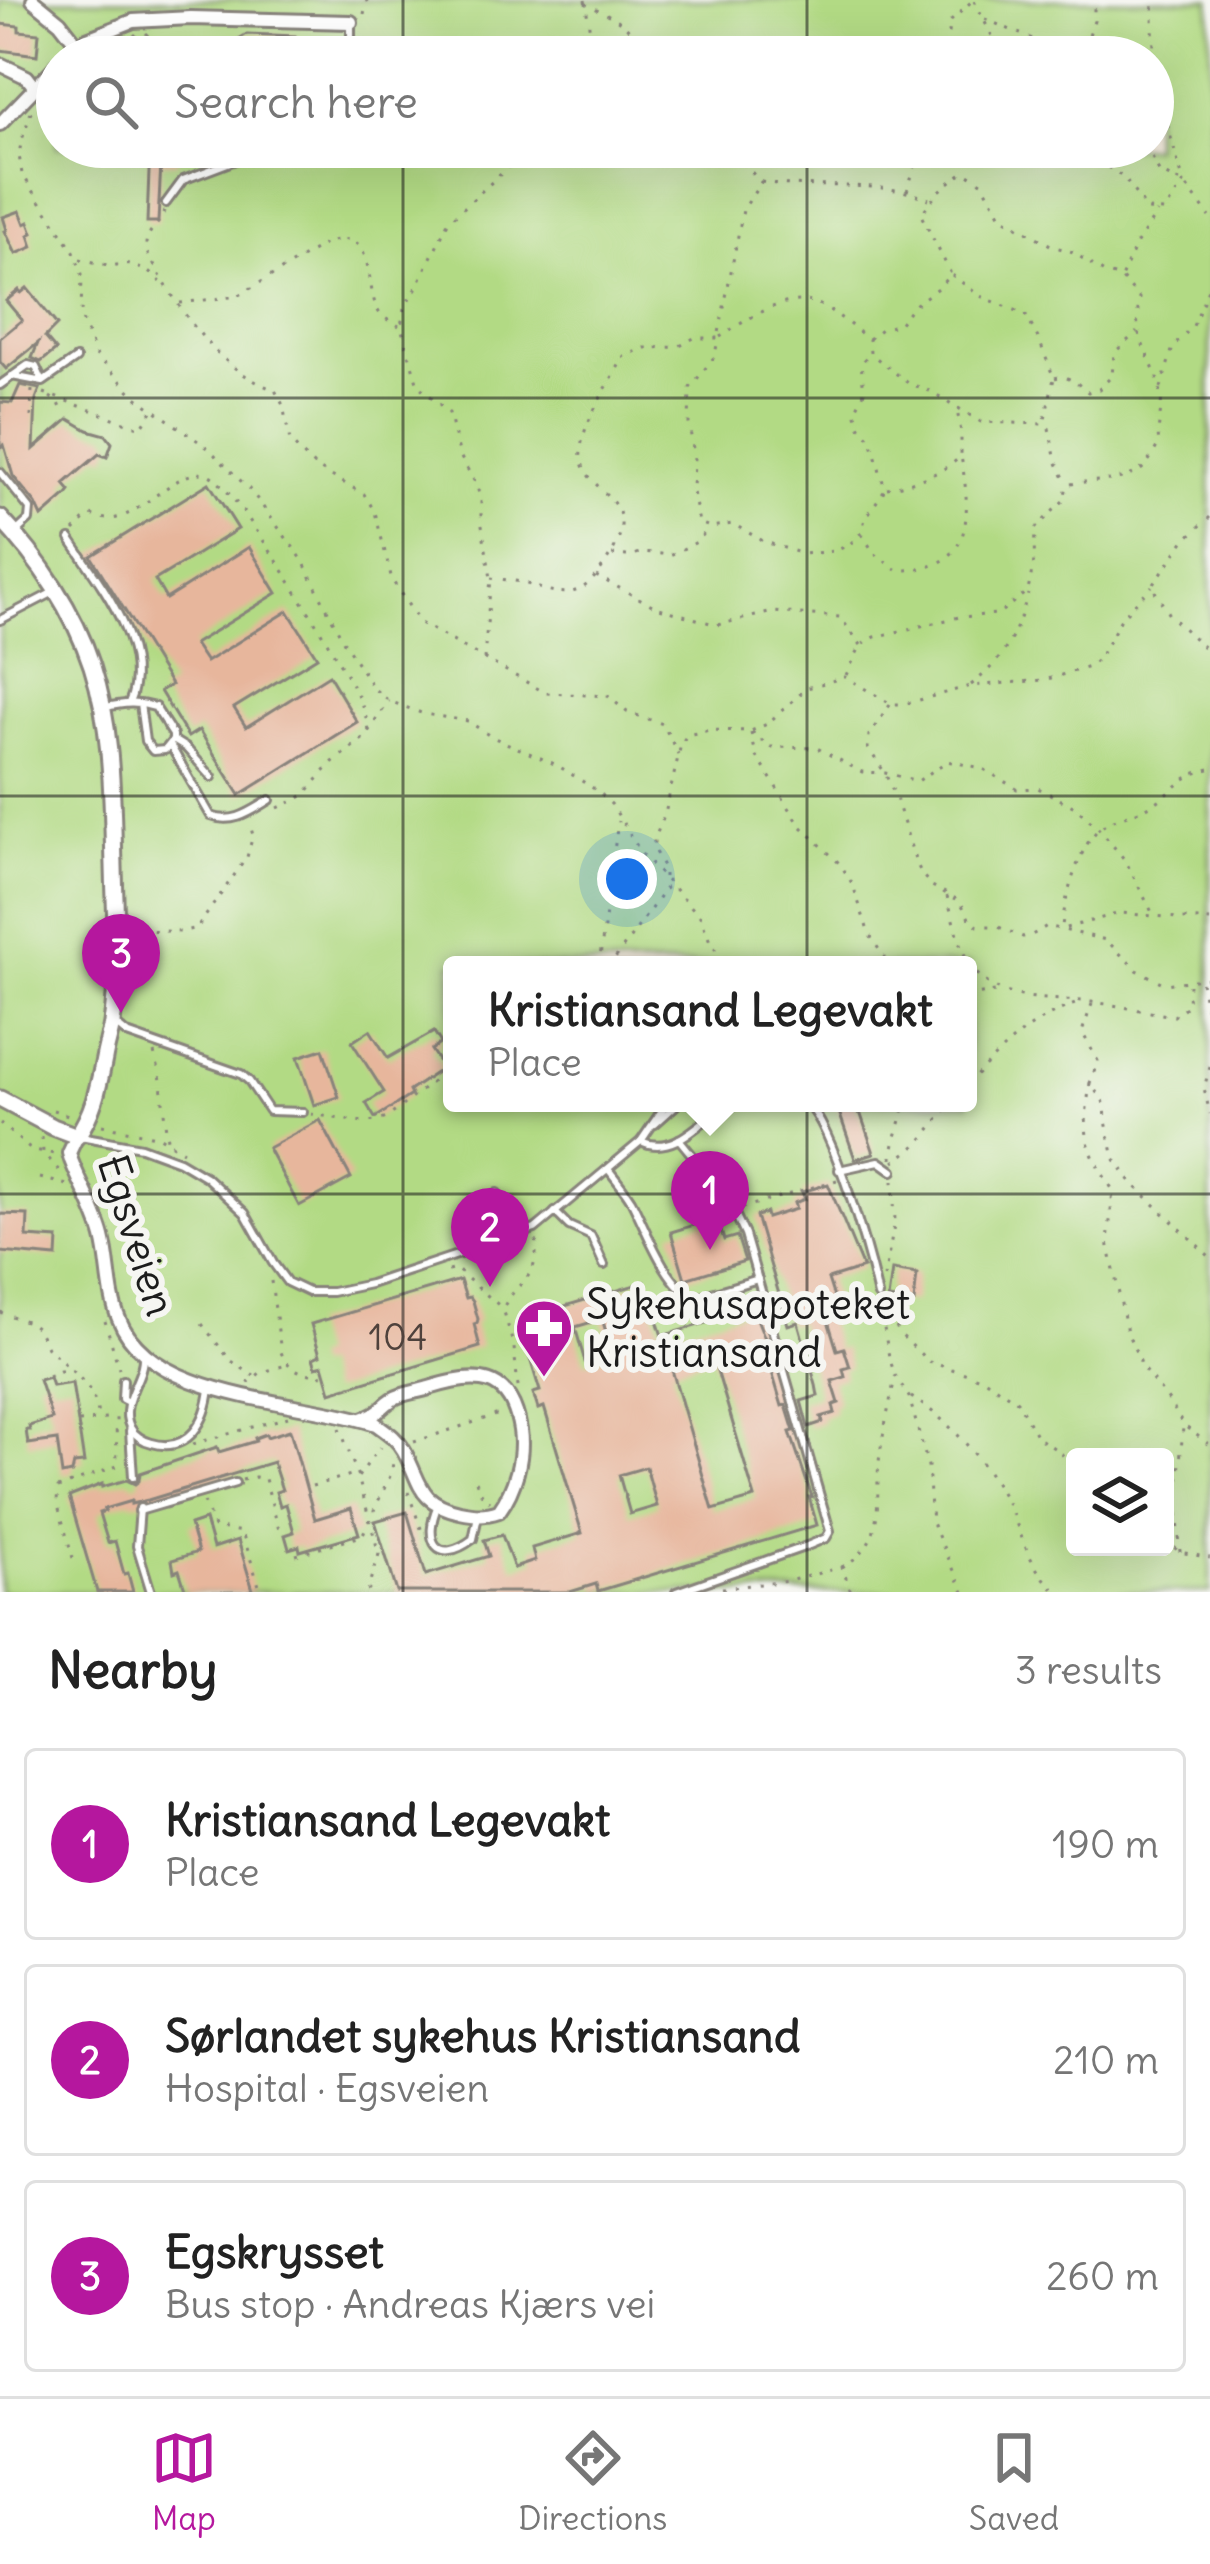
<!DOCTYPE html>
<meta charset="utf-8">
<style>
body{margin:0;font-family:Delius,sans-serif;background:#f2f2f2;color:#222}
.controls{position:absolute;right:36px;bottom:36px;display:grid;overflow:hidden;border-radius:12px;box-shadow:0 12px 48px #0002}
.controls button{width:108px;height:108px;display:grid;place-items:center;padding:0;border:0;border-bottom:3px solid #e0e0e0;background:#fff;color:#222;font:60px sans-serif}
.you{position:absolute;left:627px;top:879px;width:42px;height:42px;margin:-30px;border:9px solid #fff;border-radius:50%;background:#1a73e8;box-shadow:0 0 0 18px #1a73e833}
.badge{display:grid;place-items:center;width:78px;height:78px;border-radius:50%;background:#b5179e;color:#fff;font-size:39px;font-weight:700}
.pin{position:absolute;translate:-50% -99px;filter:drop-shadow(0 3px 6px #0008)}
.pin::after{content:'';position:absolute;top:63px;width:42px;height:36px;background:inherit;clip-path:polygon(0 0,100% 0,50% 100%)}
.popup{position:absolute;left:443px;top:956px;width:534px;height:156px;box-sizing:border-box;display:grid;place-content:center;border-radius:12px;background:#fff;filter:drop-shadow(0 3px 9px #0005);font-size:39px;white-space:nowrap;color:#767676}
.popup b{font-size:45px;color:#222}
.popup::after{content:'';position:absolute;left:50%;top:100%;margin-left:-24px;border:24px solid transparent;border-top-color:#fff}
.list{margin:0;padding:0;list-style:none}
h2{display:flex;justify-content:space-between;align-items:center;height:156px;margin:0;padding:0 48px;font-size:51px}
h2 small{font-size:39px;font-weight:400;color:#767676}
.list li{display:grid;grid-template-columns:78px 1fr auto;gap:36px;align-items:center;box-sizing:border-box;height:192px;margin:0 24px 24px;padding:0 24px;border:3px solid #e0e0e0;border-radius:12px}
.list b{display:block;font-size:45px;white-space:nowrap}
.list p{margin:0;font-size:39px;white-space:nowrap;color:#767676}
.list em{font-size:39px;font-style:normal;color:#767676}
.icon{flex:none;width:66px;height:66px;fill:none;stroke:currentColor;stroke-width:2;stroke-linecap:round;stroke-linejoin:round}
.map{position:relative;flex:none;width:1210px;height:1592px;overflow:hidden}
.search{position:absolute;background:#fff;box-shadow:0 12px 48px #0002;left:36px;right:36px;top:36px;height:132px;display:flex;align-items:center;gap:30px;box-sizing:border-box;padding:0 42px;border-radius:66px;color:#767676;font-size:45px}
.sheet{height:804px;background:#fff}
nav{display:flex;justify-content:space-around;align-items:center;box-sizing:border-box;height:168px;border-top:3px solid #e0e0e0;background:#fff;font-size:33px;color:#767676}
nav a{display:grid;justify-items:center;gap:6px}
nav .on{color:#b5179e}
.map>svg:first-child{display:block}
.park{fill:#b2da84;stroke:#677b50;stroke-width:3;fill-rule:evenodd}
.building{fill:#e7b69c;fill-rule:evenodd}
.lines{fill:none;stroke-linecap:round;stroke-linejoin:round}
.service-casing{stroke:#88837b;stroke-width:12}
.minor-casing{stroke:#88837b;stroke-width:18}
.tertiary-casing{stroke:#88837b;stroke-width:21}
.path{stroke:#88837b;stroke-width:3;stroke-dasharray:3 9;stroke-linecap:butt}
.service{stroke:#fff;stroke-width:6}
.minor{stroke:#fff;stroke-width:12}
.tertiary{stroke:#fff;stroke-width:15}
.grid{fill:none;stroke:#1c1c1c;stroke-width:3;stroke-opacity:0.55}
.labels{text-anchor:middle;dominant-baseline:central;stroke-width:12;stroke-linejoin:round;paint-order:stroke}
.number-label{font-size:36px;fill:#4f423c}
.street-label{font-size:42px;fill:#1c1c1c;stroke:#f6f6f2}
.poi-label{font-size:42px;fill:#1c1c1c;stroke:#f6f6f2;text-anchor:start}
</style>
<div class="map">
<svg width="1210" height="1592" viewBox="0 0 1210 1592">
<rect width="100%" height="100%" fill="#f6f6f2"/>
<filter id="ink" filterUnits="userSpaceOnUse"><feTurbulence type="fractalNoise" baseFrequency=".00833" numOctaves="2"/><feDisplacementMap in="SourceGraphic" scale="24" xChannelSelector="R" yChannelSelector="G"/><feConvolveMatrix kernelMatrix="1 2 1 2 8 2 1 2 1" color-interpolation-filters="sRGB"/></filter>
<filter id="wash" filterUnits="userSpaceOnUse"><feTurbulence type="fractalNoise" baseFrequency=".004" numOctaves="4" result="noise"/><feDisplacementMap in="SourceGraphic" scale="48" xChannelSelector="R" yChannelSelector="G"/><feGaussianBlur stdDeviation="2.7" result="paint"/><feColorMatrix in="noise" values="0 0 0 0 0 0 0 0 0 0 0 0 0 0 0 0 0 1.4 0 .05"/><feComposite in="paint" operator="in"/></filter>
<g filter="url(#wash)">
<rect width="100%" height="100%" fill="#f4eada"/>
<path class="park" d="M0,0h1210v1592h-1210zM57,57h1096v90h-1096zM452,965h516v138h-516zM1075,1457h90v90h-90z"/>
<g id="blocks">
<g class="building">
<polygon points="0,24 19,26 19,31 39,33 37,55 0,50"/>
<polygon points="247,34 295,36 294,57 238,57 237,40"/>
<polygon points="150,147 177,147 177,163 161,163 158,222 147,222"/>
<polygon points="20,211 25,224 29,222 33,233 29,235 33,247 16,254 5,231 7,230 3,217"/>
<polygon points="27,288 57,325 45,337 56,350 41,362 32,358 38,343 6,369 0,362 0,338 22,320 6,301 19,290 21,293"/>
<polygon points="20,385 40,389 36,399 34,449 69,419 88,430 106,435 112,443 107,457 99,454 64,484 70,491 67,495 42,517 36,504 13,476 4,445 0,448 0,402 12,403"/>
<polygon points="209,483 238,529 155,580 166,599 249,547 277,593 194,644 206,662 288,611 317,657 234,708 246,727 329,675 357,722 240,795 199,730 188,737 160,691 171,685 91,556"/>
<polygon points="370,1030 388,1058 434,1032 441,1043 431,1050 443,1068 409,1091 411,1095 375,1118 366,1103 384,1092 352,1042"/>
<polygon points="323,1049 339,1097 314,1105 298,1057"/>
<polygon points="836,1103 854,1103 858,1113 860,1112 874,1153 855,1159"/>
<polygon points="320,1120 351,1178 299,1206 268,1148"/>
<polygon points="828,1184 863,1268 828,1279 838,1310 826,1314 837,1350 844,1348 850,1367 843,1369 845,1377 832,1381 839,1403 833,1405 835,1413 821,1417 823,1422 808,1427 801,1401 818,1396 816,1385 798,1322 788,1325 756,1216 766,1213 767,1218 796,1209 794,1203 805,1199 802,1192"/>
<polygon points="709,1194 724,1240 737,1236 745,1261 685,1279 671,1232 704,1222 697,1198"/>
<polygon points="0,1214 28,1215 27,1237 58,1239 57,1257 0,1252"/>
<polygon points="892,1270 917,1274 914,1302 888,1299"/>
<polygon points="460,1280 466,1298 470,1297 473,1301 478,1319 477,1323 474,1324 480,1347 331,1392 323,1365 316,1367 313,1358 320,1355 311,1324"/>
<path d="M645,1282l17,54 91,-27 13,32 -3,1 19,64 4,-1 8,26 -4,1 22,65h-3l8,28 -219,66 -2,-7 -26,8h-173l-22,-71 32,-9 19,63 63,-19 -5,-16 18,-5 12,33 21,-7 -3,-13 50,-15 -38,-126 -6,2 -5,-16 7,-2 -22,-71zM602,1319l11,35 -28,8 -10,-35zM713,1357l42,141 -42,12 -41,-140zM646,1467l11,39 -27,8 -11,-39z"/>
<polygon points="49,1377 52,1386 72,1383 84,1463 74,1464 72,1473 62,1475 57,1440 28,1444 26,1430 30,1430 29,1426 52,1419 39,1380"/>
<polygon points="290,1430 315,1519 351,1508 359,1534 300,1551 299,1546 289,1549 285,1535 294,1532 286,1504 280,1506 276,1492 282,1490 273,1462 148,1500 131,1504 131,1501 104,1509 105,1511 99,1513 108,1543 115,1541 124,1574 128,1573 133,1592 97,1592 69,1497 102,1484 102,1487 126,1480 135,1484 139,1481 140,1473 217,1447 219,1452 256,1441 255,1438 266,1434 267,1437"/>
<polygon points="205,1520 213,1548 238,1540 253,1590 245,1592 186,1592 179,1570 174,1572 172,1560 198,1552 190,1525"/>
</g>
</g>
</g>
<g filter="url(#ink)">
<use href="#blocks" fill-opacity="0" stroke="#88837b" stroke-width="3"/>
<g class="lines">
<defs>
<g id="service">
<polyline points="351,57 351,25"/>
<polyline points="166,203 183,180 270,147"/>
<polyline points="12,376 43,382 76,359"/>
<polyline points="0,385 28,365 36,367 42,380"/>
<polyline points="0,472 30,509 29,520 17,531"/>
<path d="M70,539c29,43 83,110 59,164"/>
<polyline points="0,620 52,593"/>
<path d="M106,707c18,-4 32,-5 49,0l18,28v5l-8,10 -12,1 -8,-10 -5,-37"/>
<polyline points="173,740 186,748 212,777"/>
<path d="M170,745l41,71c23,9 40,-5 59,-16"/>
<polyline points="115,1024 127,1034 241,1074 249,1081 269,1111 303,1112"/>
<path d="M807,1103c27,26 62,152 71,193"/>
<polyline points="655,1124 675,1106"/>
<path d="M80,1136l61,11 38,14 27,16 39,36 28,50 14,19 21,10h24l38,-8 165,-55 106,-88c33,16 61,-21 86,-38"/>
<polyline points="641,1141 667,1103"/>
<path d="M608,1169c8,10 16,20 23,31 15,28 34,85 64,98l63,-19"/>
<polyline points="839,1170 879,1161 893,1171"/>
<polyline points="497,1193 527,1232"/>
<polyline points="465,1211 493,1243"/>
<polyline points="555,1212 569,1226 591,1236 604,1265"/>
<path d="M143,1354c2,24 -25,48 -13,73 4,8 13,14 22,16 37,11 55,-23 58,-55"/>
<polyline points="123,1380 122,1399 128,1402"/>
<polyline points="130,1431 133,1477"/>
<path d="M438,1505c-16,36 -1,61 35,34l5,-23"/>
<polyline points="140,1508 137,1546 151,1592"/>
<polyline points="139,1511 235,1483"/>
<polyline points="676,1592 807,1546 826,1538 830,1531 745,1235 728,1199 679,1139"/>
</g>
<g id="minor">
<polyline points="33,0 60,22 78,45"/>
<polyline points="65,57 87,39 133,21 191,18 351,22"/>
<polyline points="0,64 27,77 34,86"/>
<polyline points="0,124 57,65"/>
<path d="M77,1136l-8,17 2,7c10,26 25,50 32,77 7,27 5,56 16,82 33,83 184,80 257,105 11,8 21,14 28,27 18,33 13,51 56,61 15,3 24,4 39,-1 16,-22 25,-54 21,-81 -9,-58 -44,-57 -91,-42 -11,4 -27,5 -36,11 -14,9 -12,14 -31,20"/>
</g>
<path id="tertiary" d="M0,518c39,41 74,93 92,148 21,65 20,132 22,200 1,52 6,105 -2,157 -2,12 -6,24 -8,36 -6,29 -10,52 -27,77l-24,-9 -53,-28"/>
</defs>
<use href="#service" class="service-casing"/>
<use href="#minor" class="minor-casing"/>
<use href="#tertiary" class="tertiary-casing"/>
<g class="path">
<polyline points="585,0 591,38 602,57"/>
<polyline points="974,1 1003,57"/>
<path d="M585,3c25,14 53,20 53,54"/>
<polyline points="364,14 367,0"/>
<polyline points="985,19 1051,47 1062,57"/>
<polyline points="146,33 150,37 151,51"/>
<polyline points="134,34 156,57"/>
<polyline points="578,57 590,40"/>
<polyline points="945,57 951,21 973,0"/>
<polyline points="1081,57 1094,21 1094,0"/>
<polyline points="31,112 21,143 19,155 22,174 74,251 82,274 81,317 96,355 136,397 208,448 251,491 302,559 344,642 374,689 389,701 424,714 468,721 490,736 557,765 599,792 612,805 643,856 700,916 711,944 728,965"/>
<polyline points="529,147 528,149 556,147"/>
<polyline points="712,147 738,158 761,182 743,210 718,338"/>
<path d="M1078,147l46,31 23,32 18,1 19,-28c-18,-61 -35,-119 -30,-183"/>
<polyline points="1147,147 1159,172 1184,183 1210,217"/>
<path d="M761,182c57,9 114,-4 168,17"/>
<polyline points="907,191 921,147"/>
<path d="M164,211c-5,18 -20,18 -18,40 31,54 67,117 129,139l8,15 7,36 25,26 49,27 11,18 17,68 28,43 126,70 62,3 19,16 36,12 15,30"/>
<polyline points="80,259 112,266 126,263 147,271 165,285"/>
<polyline points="952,275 980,296 1025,314 1039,340 1054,378 1044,424"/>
<path d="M180,303l58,-7 88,-53c56,-20 35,52 56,73 2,2 14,8 17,10"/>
<path d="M720,337c26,-17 68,-47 100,-32 17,8 33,23 49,34l1,14 38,30 24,9 49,30 63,2 5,4 7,33 10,21"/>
<path d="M869,339l12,-10 18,-5 13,-17 28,-21 11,-12 -30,-59c11,-17 25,-33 44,-43l17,10 20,35 50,29 21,6 31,21 17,5 16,-35 20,-30"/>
<path d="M1055,378c13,-4 23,6 33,14l11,-3 13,-13 2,-23 23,-21"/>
<polyline points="1161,388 1173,347 1193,326 1210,284"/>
<polyline points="44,393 141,428 152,411"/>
<polyline points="50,397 59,403 63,413"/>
<polyline points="31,417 32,389"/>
<path d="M887,488c25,-5 56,-14 74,-32v-24l-4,-22"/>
<polyline points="1210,517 1185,540 1152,586 1169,615 1210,653"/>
<path d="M74,531l16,-16c6,1 12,4 18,4 32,1 68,-53 99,-45 26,6 134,189 151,222 5,11 9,23 11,35"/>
<path d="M862,534l12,19 23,17c78,2 74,-54 64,-114"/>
<polyline points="612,555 628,556 644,552 670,555 697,542 707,530"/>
<polyline points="596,576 656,607 717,625 773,612 840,617 861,645"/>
<path d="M491,578c12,2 25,2 36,6 45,16 58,12 84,-30 8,-13 14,-29 7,-44 -12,-23 -40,-32 -37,-61 2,-28 30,-67 43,-93l21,-8 33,-1 16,-9h24l-3,18 -25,32 -1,36 5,31 -1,37 6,31 11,4 23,-3 32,18 38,12 32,-3 14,-6 12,-12 4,-14 20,-30 -14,-50 -11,-12 -5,-16 9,-19 -3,-29 9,-10"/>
<polyline points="484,659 491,578 481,520 481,502 477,486 460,456 449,413 418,385 401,327 404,307 417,287 448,222 528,149"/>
<path d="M846,675l15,-30 14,-8 84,-20 39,-3 30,-23 6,-30 1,-32 29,-29 3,-15c25,-7 55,0 76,-17 6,-5 11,-17 16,-24 -3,-18 4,-32 2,-50 -3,-23 -20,-46 -23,-66 -1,-9 0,-21 1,-30l-18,-20"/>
<path d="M971,685c35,-27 44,-49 57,-91"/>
<polyline points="890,705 869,735 868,748 885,773 896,798 915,860 922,875 932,886 960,901 970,920 978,926 996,926 1023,937 1032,935 1047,926 1106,940 1137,970 1165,984 1210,978"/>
<polyline points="752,732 769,747 817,748 862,772 885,773 918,781 947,761 982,768 1017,789 1038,788 1075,807 1098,828 1125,860 1154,916"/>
<polyline points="751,733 756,755 800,825 841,865 853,885 869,934 889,965"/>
<path d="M1210,769c-31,7 -31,19 -55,34 -16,11 -36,12 -52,23 -23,14 -40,77 -41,103l58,-16 90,8"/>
<polyline points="278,808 303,796 333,762 364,738 389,701"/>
<polyline points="664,877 664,868 654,850 654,840 665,814 681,744 687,735 710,730 751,731 767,724 807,688 845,677 891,704 905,704 970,686 1044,680 1089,667 1100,657 1122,617 1152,586"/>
<path d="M947,896c6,22 11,51 24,70 26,39 80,31 120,36 28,3 55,10 83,14l14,-11 1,-20"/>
<polyline points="132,940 146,930 180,932 197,928 247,857 253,835 249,822"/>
<polyline points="599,965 618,821"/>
<polyline points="606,965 617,956 668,885"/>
<polyline points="1201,982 1210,1027"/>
<polyline points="968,996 1002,991"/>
<polyline points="1092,1004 1082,1032 1098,1061 1090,1083 1105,1104 1106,1121 1114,1158 1132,1183 1210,1257"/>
<polyline points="154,1053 160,1073 167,1140"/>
<polyline points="1210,1067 1204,1088 1210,1114"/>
<path d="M1090,1083c-7,52 -7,62 23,107l-5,52 19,90 17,38 26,32 13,23 27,20"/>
<path d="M968,1084c37,-38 62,-65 113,-82"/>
<polyline points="53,1110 71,1116"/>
<path d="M311,1114c24,3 53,13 76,4l57,-46 8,-20"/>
<polyline points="0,1123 30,1149 54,1154"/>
<polyline points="102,1125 160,1137 183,1151"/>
<polyline points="42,1137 43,1152 62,1174"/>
<path d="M892,1159c0,-19 11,-36 12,-56"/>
<polyline points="894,1162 919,1143 951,1103"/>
<polyline points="40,1178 67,1185"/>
<polyline points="742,1208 837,1180"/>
<polyline points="448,1271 456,1269 501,1307"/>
<polyline points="884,1278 895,1221 893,1181"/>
<path d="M271,1281l10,71c9,21 24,22 45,23"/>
<polyline points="880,1305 889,1357 895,1375 909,1397 928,1466 932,1523 964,1592"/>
<polyline points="884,1306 901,1335 929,1362 984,1379 1017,1401 1037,1437 1060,1452 1075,1470"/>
<polyline points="0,1312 31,1323 38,1329 47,1347 72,1371"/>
<polyline points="105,1321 119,1369"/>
<polyline points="202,1324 230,1360 254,1376"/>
<path d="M48,1376l12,-5h12c17,15 25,26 26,49"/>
<polyline points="248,1383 260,1373 286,1365"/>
<path d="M518,1387l-4,-39 -11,-40c18,-34 36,-25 33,-72"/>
<path d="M911,1397c40,24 73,64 95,104 11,20 16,42 27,61 5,11 15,20 23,30"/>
<polyline points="79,1422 114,1418"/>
<polyline points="340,1428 358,1477 379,1554 368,1592"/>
<polyline points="414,1442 502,1413"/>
<polyline points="193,1444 288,1417"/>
<polyline points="242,1480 255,1477 265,1479 279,1530"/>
<polyline points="476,1481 481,1493 490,1502"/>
<polyline points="312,1486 351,1475 358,1477 380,1447"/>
<polyline points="408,1492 423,1534"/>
<polyline points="204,1502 214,1527 242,1532 261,1592"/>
<polyline points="1165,1540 1180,1552 1210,1558"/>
<polyline points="1180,1552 1177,1499 1183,1427"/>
<polyline points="296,1555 362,1536 391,1474 394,1458"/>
<polyline points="73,1558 57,1502 58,1488 117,1466 116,1418"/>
<path d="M842,1567c48,-27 31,-67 38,-113 4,-26 10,-51 15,-77"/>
<polyline points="722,1588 789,1581 842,1567 851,1592"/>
</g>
<use href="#service" class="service"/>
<use href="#minor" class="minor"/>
<use href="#tertiary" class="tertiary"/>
</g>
</g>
<path class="grid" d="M403,0v57M807,0v57M403,147v1445M807,147v1445M0,398h1210M0,796h1210M0,1194h1210"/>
<defs>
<symbol id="pharmacy-pin" viewBox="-11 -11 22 30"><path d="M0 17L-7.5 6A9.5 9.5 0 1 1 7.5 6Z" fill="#b5179e" stroke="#f6f6f2"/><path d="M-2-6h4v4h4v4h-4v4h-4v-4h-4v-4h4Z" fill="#fff"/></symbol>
</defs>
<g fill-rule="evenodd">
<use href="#pharmacy-pin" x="511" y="1295" width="66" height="90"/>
</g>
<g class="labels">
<g class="number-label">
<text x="398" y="1337">104</text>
</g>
<g class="street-label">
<text transform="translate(137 1235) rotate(72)">Egsveien</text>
</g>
<g class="poi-label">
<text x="586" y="1304">Sykehusapoteket<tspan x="586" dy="48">Kristiansand</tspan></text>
</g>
</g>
</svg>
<div class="controls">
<button><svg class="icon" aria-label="layers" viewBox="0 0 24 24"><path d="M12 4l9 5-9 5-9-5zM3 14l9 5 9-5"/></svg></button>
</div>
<div class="you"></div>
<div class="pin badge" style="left:710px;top:1250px">1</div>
<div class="popup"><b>Kristiansand Legevakt</b>Place</div>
<div class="pin badge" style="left:490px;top:1287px">2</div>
<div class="pin badge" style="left:121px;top:1013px">3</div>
<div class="search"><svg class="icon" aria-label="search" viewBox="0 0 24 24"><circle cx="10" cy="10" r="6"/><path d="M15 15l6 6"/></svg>Search here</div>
</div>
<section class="sheet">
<h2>Nearby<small>3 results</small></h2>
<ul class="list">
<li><span class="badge">1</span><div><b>Kristiansand Legevakt</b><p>Place</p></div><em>190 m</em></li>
<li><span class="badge">2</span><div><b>Sørlandet sykehus Kristiansand</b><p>Hospital · Egsveien</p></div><em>210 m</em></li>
<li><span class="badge">3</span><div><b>Egskrysset</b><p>Bus stop · Andreas Kjærs vei</p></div><em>260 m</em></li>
</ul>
</section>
<nav>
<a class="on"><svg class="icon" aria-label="map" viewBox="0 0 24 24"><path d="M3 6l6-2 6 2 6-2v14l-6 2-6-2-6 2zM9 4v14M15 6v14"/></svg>Map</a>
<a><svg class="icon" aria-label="directions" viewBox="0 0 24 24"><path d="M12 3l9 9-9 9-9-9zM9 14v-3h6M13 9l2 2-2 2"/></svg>Directions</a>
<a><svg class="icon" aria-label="saved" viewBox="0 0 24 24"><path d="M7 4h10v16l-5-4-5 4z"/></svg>Saved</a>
</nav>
